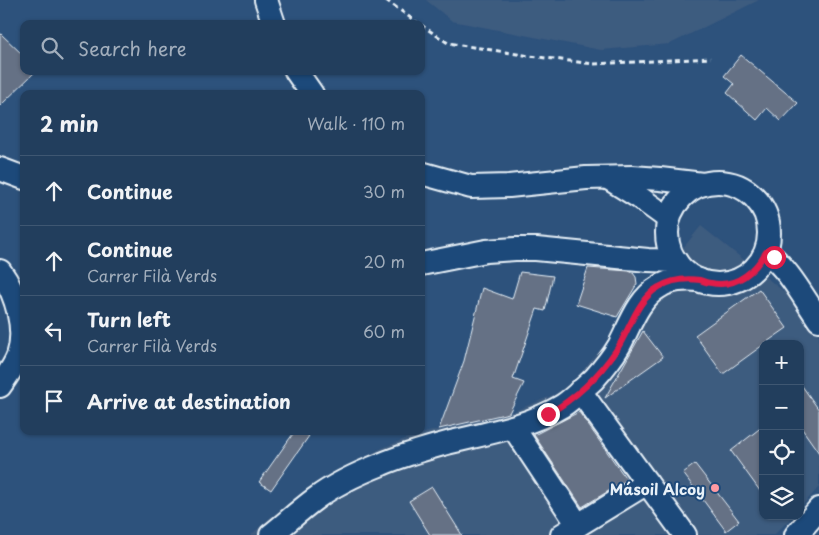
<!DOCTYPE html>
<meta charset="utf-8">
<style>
body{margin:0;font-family:"Playpen Sans",sans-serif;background:#2e4966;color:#f1f3f6}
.controls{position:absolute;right:15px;bottom:15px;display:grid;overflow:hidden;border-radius:10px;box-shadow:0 1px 4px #0004}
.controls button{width:45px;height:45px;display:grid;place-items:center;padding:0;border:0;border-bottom:1px solid #3f5772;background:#223e5d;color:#f1f3f6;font:25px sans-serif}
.stop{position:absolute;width:15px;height:15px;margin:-11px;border:4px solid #e11d48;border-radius:50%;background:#fff}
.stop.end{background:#e11d48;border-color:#fff;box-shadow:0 1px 5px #0008}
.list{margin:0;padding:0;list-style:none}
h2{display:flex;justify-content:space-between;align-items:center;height:65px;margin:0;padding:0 20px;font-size:21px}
h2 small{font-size:16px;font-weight:400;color:#a2aebc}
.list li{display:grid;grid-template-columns:32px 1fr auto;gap:15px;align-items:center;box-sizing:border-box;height:70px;padding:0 20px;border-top:1px solid #3f5772}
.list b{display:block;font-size:19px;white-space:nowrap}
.list p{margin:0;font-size:16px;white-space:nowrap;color:#a2aebc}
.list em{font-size:16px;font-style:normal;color:#a2aebc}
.icon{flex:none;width:28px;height:28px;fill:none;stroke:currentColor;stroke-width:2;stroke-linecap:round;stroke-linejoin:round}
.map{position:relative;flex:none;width:819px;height:535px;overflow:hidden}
.search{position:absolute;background:#223e5d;box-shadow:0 1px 4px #0004;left:20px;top:20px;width:405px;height:55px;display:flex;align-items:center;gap:12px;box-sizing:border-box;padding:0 18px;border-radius:10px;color:#a2aebc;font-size:19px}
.panel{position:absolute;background:#223e5d;box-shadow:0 1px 4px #0004;left:20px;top:90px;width:405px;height:345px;border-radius:10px}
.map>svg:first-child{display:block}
.built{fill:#3e5b7f}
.building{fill:#657185;stroke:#e8f1f8}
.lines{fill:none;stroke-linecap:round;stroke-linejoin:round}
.minor-casing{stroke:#e8f1f8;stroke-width:26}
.path{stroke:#e8f1f8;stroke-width:3;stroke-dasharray:5 4;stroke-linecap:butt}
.minor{stroke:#1f4a7a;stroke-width:22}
.route{stroke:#e11d48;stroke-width:6}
.poi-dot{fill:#ff9aa2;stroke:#1f4a7a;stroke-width:2}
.labels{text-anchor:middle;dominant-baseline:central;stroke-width:4;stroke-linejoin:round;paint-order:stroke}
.poi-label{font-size:15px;font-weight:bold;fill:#e8f1f8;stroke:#1f4a7a;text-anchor:end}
</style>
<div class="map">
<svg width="819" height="535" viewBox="0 0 819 535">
<rect width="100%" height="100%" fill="#2d527c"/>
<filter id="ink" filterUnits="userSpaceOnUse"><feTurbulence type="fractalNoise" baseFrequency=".02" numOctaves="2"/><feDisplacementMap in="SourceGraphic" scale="10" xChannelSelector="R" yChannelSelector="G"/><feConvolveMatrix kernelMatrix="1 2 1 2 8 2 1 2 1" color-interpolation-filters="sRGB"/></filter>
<g filter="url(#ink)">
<g class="built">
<polygon points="426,0 759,0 670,44 601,50 452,21"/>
<polygon points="701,226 787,294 819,335 819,487 800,508 800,344 763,344 763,516 793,516 774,535 251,535 271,517 312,487 382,448 410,437 439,429 509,413 554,395 572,382 582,372"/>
</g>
<g class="building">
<polygon points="0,33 24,56 24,71 36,71 0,106"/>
<polygon points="741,55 798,103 781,121 767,108 757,120 727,93 734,84 724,76"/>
<polygon points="588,268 629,271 633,273 636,277 637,284 617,317 576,304"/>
<polygon points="520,272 553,276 545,311 537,309 513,379 524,383 509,413 439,429 464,361 482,288 512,299"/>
<polygon points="759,289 787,328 764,344 763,344 763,345 723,374 695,335"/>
<polygon points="643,331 663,357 605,398"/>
<polygon points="800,383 819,410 819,453 800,426"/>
<polygon points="579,412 627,480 582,507 534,435"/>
<polygon points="763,426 763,495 731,451"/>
<polygon points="295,431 300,431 309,436 271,490 259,482"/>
<polygon points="695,464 739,521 726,531 683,473"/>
<polygon points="432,487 462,535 430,535 409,501"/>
</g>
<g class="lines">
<defs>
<g id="minor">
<polyline points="266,0 274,24"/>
<polyline points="296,71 312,94"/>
<polyline points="0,169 24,178"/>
<polyline points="421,173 471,187 509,186 586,178 632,177 660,179 703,184"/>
<polyline points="608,178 640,198 669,219"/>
<circle cx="718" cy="233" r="51"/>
<path d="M766,252c23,17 37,45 53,68"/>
<polyline points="421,264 486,251 515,249 536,249 648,260 676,261"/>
<path d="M0,271c16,22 27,58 18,85 -4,11 -12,21 -18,30"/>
<polyline points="580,391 685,535"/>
<polyline points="513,427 578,525"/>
<path d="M271,535c15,-12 29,-25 44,-36 20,-15 44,-26 67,-35 21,-9 43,-15 65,-21 40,-10 80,-16 115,-37 11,-7 22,-18 32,-27 9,-10 18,-21 25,-33 11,-20 19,-47 40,-59 12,-8 26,-8 40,-7"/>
<polyline points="562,535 647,483"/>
<polyline points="796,535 819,509"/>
</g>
</defs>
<use href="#minor" class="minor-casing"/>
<g class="path">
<polyline points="386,0 419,24"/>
<polyline points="421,25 448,43 530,56 594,64 711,58"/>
</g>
<use href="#minor" class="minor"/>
</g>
</g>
<g class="lines" filter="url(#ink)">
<path class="route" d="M548,414c28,-16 51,-38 69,-65 13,-20 20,-50 42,-62 12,-7 27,-9 41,-7 3,1 7,3 11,3 25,5 43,-11 55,-31l8,5"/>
</g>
<circle class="poi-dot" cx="715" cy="488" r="5"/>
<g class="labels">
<g class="poi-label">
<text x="705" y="488">Másoil Alcoy</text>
</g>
</g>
</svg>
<div class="controls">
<button>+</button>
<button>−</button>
<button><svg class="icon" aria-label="locate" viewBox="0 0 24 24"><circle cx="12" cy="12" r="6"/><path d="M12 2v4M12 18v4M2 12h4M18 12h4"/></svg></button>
<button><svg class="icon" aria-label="layers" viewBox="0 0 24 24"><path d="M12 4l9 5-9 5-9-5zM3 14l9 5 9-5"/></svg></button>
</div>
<div class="stop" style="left:774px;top:257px"></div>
<div class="stop end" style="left:548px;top:414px"></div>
<div class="search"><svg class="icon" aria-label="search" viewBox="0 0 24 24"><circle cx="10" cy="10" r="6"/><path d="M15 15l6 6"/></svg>Search here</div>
<section class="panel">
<h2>2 min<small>Walk · 110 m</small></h2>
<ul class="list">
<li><svg class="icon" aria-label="ahead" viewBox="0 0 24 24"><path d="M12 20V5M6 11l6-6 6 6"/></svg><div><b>Continue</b></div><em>30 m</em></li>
<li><svg class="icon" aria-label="ahead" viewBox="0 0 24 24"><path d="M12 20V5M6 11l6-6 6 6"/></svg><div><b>Continue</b><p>Carrer Filà Verds</p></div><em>20 m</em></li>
<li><svg class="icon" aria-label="left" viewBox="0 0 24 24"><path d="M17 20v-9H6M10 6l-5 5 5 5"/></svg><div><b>Turn left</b><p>Carrer Filà Verds</p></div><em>60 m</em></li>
<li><svg class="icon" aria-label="arrive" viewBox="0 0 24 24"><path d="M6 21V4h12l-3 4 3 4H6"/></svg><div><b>Arrive at destination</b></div></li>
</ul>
</section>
</div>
